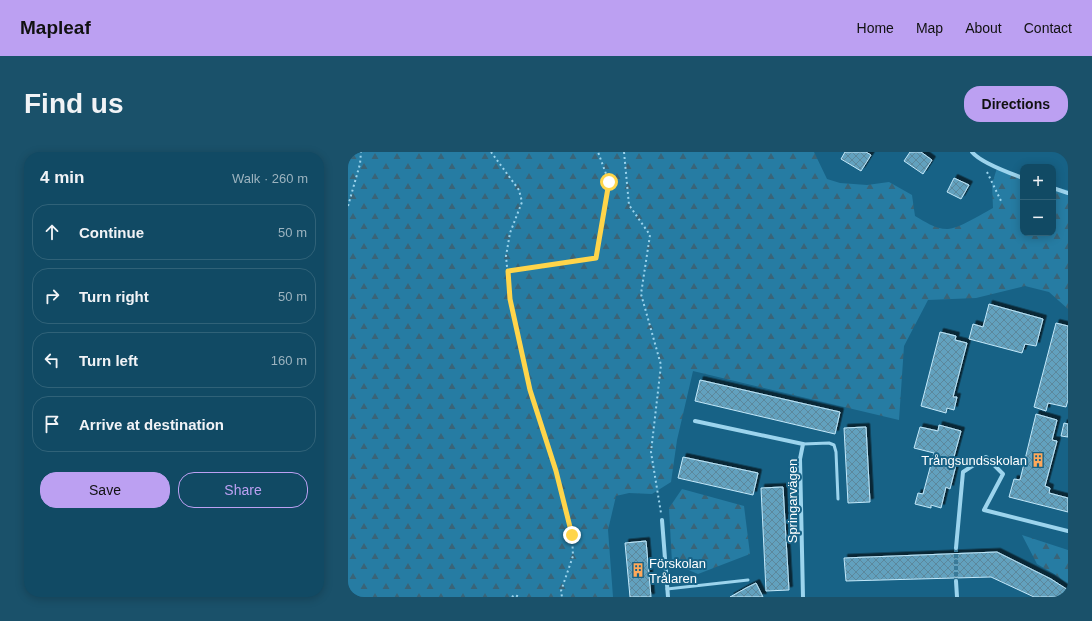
<!DOCTYPE html>
<meta charset="utf-8">
<style>
body{margin:0;font-family:Arial,sans-serif;background:#1a516a;color:#f1f3f6}
.controls{position:absolute;right:12px;top:12px;display:grid;overflow:hidden;border-radius:8px;box-shadow:0 2px 10px #0003}
.controls button{width:36px;height:36px;display:grid;place-items:center;padding:0;border:0;border-bottom:1px solid #306278;background:#114a64;color:#f1f3f6;font:20px sans-serif}
.stop{position:absolute;width:12px;height:12px;margin:-9px;border:3px solid #ffd54a;border-radius:50%;background:#fff}
.stop.end{background:#ffd54a;border-color:#fff;box-shadow:0 1px 4px #0008}
.list{margin:0;padding:0;list-style:none}
h2{display:flex;justify-content:space-between;align-items:center;height:52px;margin:0;padding:0 16px;font-size:17px}
h2 small{font-size:13px;font-weight:400;color:#9cb3bf}
.list li{display:grid;grid-template-columns:26px 1fr auto;gap:12px;align-items:center;box-sizing:border-box;height:56px;margin:0 8px 8px;padding:0 8px;border:1px solid #306278;border-radius:16px}
.list b{display:block;font-size:15px;white-space:nowrap}
.list em{font-size:13px;font-style:normal;color:#9cb3bf}
.actions{display:flex;gap:8px;padding:12px 16px}
.actions a{flex:1;padding:9px 0;border:1px solid #bca0f2;border-radius:16px;text-align:center;font-size:14px;color:#bca0f2}
.actions .main{background:#bca0f2;color:#111}
.icon{flex:none;width:22px;height:22px;fill:none;stroke:currentColor;stroke-width:2;stroke-linecap:round;stroke-linejoin:round}
.map{position:relative;flex:none;width:720px;height:445px;overflow:hidden;border-radius:16px}
header{display:flex;align-items:center;gap:24px;box-sizing:border-box;height:56px;padding:0 20px;background:#bca0f2;color:#111}
header strong{font-size:19px}
nav{display:flex;gap:22px;margin-inline-start:auto;font-size:14px}
.intro{display:flex;align-items:center;justify-content:space-between;box-sizing:border-box;height:96px;padding:0 24px}
h1{margin:0;font-size:28px}
.button{padding:10px 18px;border-radius:16px;background:#bca0f2;color:#111;font-size:14px;font-weight:700}
main{display:flex;gap:24px;padding:0 24px}
aside{flex:1;background:#114a64;border-radius:16px;box-shadow:0 2px 10px #0003}
.map>svg:first-child{display:block}
.forest{fill:url(#forest-firs)}
.building{fill:url(#building-cross-hatch);stroke:#c2e8fa;filter:url(#shadow)}
.lines{fill:none;stroke-linecap:round;stroke-linejoin:round}
.street-tunnel{stroke:#3a7a98;stroke-width:4;stroke-dasharray:4 2;stroke-linecap:butt}
.path{stroke:#9cd4ed;stroke-width:2;stroke-dasharray:2 3;stroke-linecap:butt}
.lane{stroke:#9cd4ed;stroke-width:3}
.street{stroke:#9cd4ed;stroke-width:4}
.route{stroke:#ffd54a;stroke-width:5}
.labels{text-anchor:middle;dominant-baseline:central;stroke-width:4;stroke-linejoin:round;paint-order:stroke}
.poi-label{font-size:13px;fill:#fff;stroke:#176286;text-anchor:end}
.street-label{font-size:13px;fill:#fff;stroke:#176286}
</style>
<header>
<strong>Mapleaf</strong>
<nav><a>Home</a><a>Map</a><a>About</a><a>Contact</a></nav>
</header>
<div class="intro"><h1>Find us</h1><a class="button">Directions</a></div>
<main>
<aside>
<h2>4 min<small>Walk · 260 m</small></h2>
<ul class="list">
<li><svg class="icon" aria-label="ahead" viewBox="0 0 24 24"><path d="M12 20V5M6 11l6-6 6 6"/></svg><div><b>Continue</b></div><em>50 m</em></li>
<li><svg class="icon" aria-label="right" viewBox="0 0 24 24"><path d="M7 20v-9h11M14 6l5 5-5 5"/></svg><div><b>Turn right</b></div><em>50 m</em></li>
<li><svg class="icon" aria-label="left" viewBox="0 0 24 24"><path d="M17 20v-9H6M10 6l-5 5 5 5"/></svg><div><b>Turn left</b></div><em>160 m</em></li>
<li><svg class="icon" aria-label="arrive" viewBox="0 0 24 24"><path d="M6 21V4h12l-3 4 3 4H6"/></svg><div><b>Arrive at destination</b></div></li>
</ul>
<div class="actions"><a class="main">Save</a><a>Share</a></div>
</aside>
<div class="map">
<svg width="720" height="445" viewBox="0 0 720 445">
<defs>
<pattern id="forest-firs" width="22" height="20" patternUnits="userSpaceOnUse"><rect width="22" height="20" fill="#267ca3"/><path d="M5 1l3.5 6h-7zM16 11l3.5 6h-7z" fill="#396478"/></pattern>
<pattern id="building-cross-hatch" width="8" height="8" patternUnits="userSpaceOnUse"><rect width="8" height="8" fill="#62a1be"/><path d="M0 0l8 8M0 8l8-8" fill="none" stroke="#5b889c"/></pattern>
<filter id="shadow"><feDropShadow dx="3.5" dy="-3.5" stdDeviation="0" flood-color="#0009"/></filter>
</defs>
<rect width="100%" height="100%" fill="#176286"/>
<g class="forest">
<path d="M0,0h466l13,27 13,4 27,2 22,-3 23,13 3,21c9,5 20,13 32,13 9,1 37,-16 46,-21l-1,-24 5,-16 26,10v55h30v-46l15,3v119l-19,-17 -24,-6 -49,12 -48,2 -24,46 -5,74 -206,-49 -16,69 -6,42 -19,12 -23,-1 -13,3 -8,34 5,67h-265z"/>
<polygon points="334,337 396,354 402,402 350,422 324,411 321,356"/>
<polygon points="674,383 720,398 720,433 708,423 689,412"/>
</g>
<g class="building">
<polygon points="497,0 518,0 523,3 513,19 493,7"/>
<polygon points="562,0 573,0 584,8 575,22 556,9"/>
<polygon points="606,26 621,33 613,47 599,40"/>
<polygon points="641,152 695,167 688,194 677,192 674,201 621,187 625,172 635,175"/>
<polygon points="708,171 720,174 720,248 718,255 700,251 698,259 686,255"/>
<polygon points="592,180 608,184 607,188 619,191 605,245 609,245 606,258 599,256 598,261 573,254"/>
<polygon points="352,228 492,260 487,282 347,249"/>
<polygon points="688,262 709,268 704,288 709,289 697,334 702,336 701,341 720,346 720,360 661,345 666,327 672,328"/>
<polygon points="716,271 720,272 720,285 713,284"/>
<polygon points="591,273 613,279 604,312 608,313 602,337 598,335 593,356 583,353 583,356 567,352 570,341 575,342 586,301 566,296 572,275 590,279"/>
<polygon points="518,275 522,350 500,351 496,276"/>
<polygon points="335,305 410,321 405,343 330,326"/>
<polygon points="435,335 441,438 418,439 413,336"/>
<polygon points="298,389 303,445 282,445 277,391"/>
<polygon points="649,400 703,427 720,438 720,445 686,445 643,425 498,429 496,406"/>
<polygon points="408,431 415,445 382,445 398,436"/>
</g>
<g class="lines">
<polyline class="street-tunnel" points="608,396 608,429"/>
<g class="path">
<polyline points="143,0 171,38 174,50 162,81 158,104 162,147 182,238 208,319 224,383 225,404 213,439 214,445"/>
<polyline points="276,0 281,53 302,83 293,142 313,213 303,300 313,361"/>
<polyline points="639,20 654,51"/>
<polyline points="0,54 12,12 13,0"/>
<polyline points="160,119 248,106 261,30 250,0"/>
<polyline points="164,445 166,443 172,445"/>
</g>
<g class="lane">
<polyline points="455,292 481,291 486,293 488,300 490,347"/>
<polyline points="319,437 400,428"/>
</g>
<g class="street">
<path d="M624,0c9,11 37,21 51,26"/>
<polyline points="705,36 720,41"/>
<polyline points="347,269 455,292 452,307 455,445"/>
<polyline points="314,368 320,445"/>
<polyline points="608,396 615,320 638,305 655,322 636,358 720,379"/>
<polyline points="608,429 609,445"/>
</g>
</g>
<g class="lines">
<polyline class="route" points="224,383 208,319 182,238 162,147 160,119 248,106 261,30"/>
</g>
<defs>
<symbol id="building-bare" viewBox="-9 -9 18 18"><path d="M-4-6H4V6H1V3H-1V6H-4ZM-2.5-4.3h1.7v1.8h-1.7ZM.8-4.3h1.7v1.8H.8ZM-2.5-1h1.7V.8h-1.7ZM.8-1h1.7V.8H.8Z" fill="#ffa859" stroke="#176286" stroke-width="2.5" paint-order="stroke"/></symbol>
</defs>
<g fill-rule="evenodd">
<use href="#building-bare" x="680" y="298" width="20" height="20"/>
<use href="#building-bare" x="280" y="408" width="20" height="20"/>
</g>
<g class="labels">
<g class="poi-label">
<text x="679" y="308">Trångsundsskolan</text>
<text x="301" y="411" text-anchor="start">Förskolan<tspan x="301" dy="15">Trålaren</tspan></text>
</g>
<g class="street-label">
<text transform="translate(444 349) rotate(-90)">Springarvägen</text>
</g>
</g>
</svg>
<div class="controls">
<button>+</button>
<button>−</button>
</div>
<div class="stop" style="left:261px;top:30px"></div>
<div class="stop end" style="left:224px;top:383px"></div>
</div>
</main>
